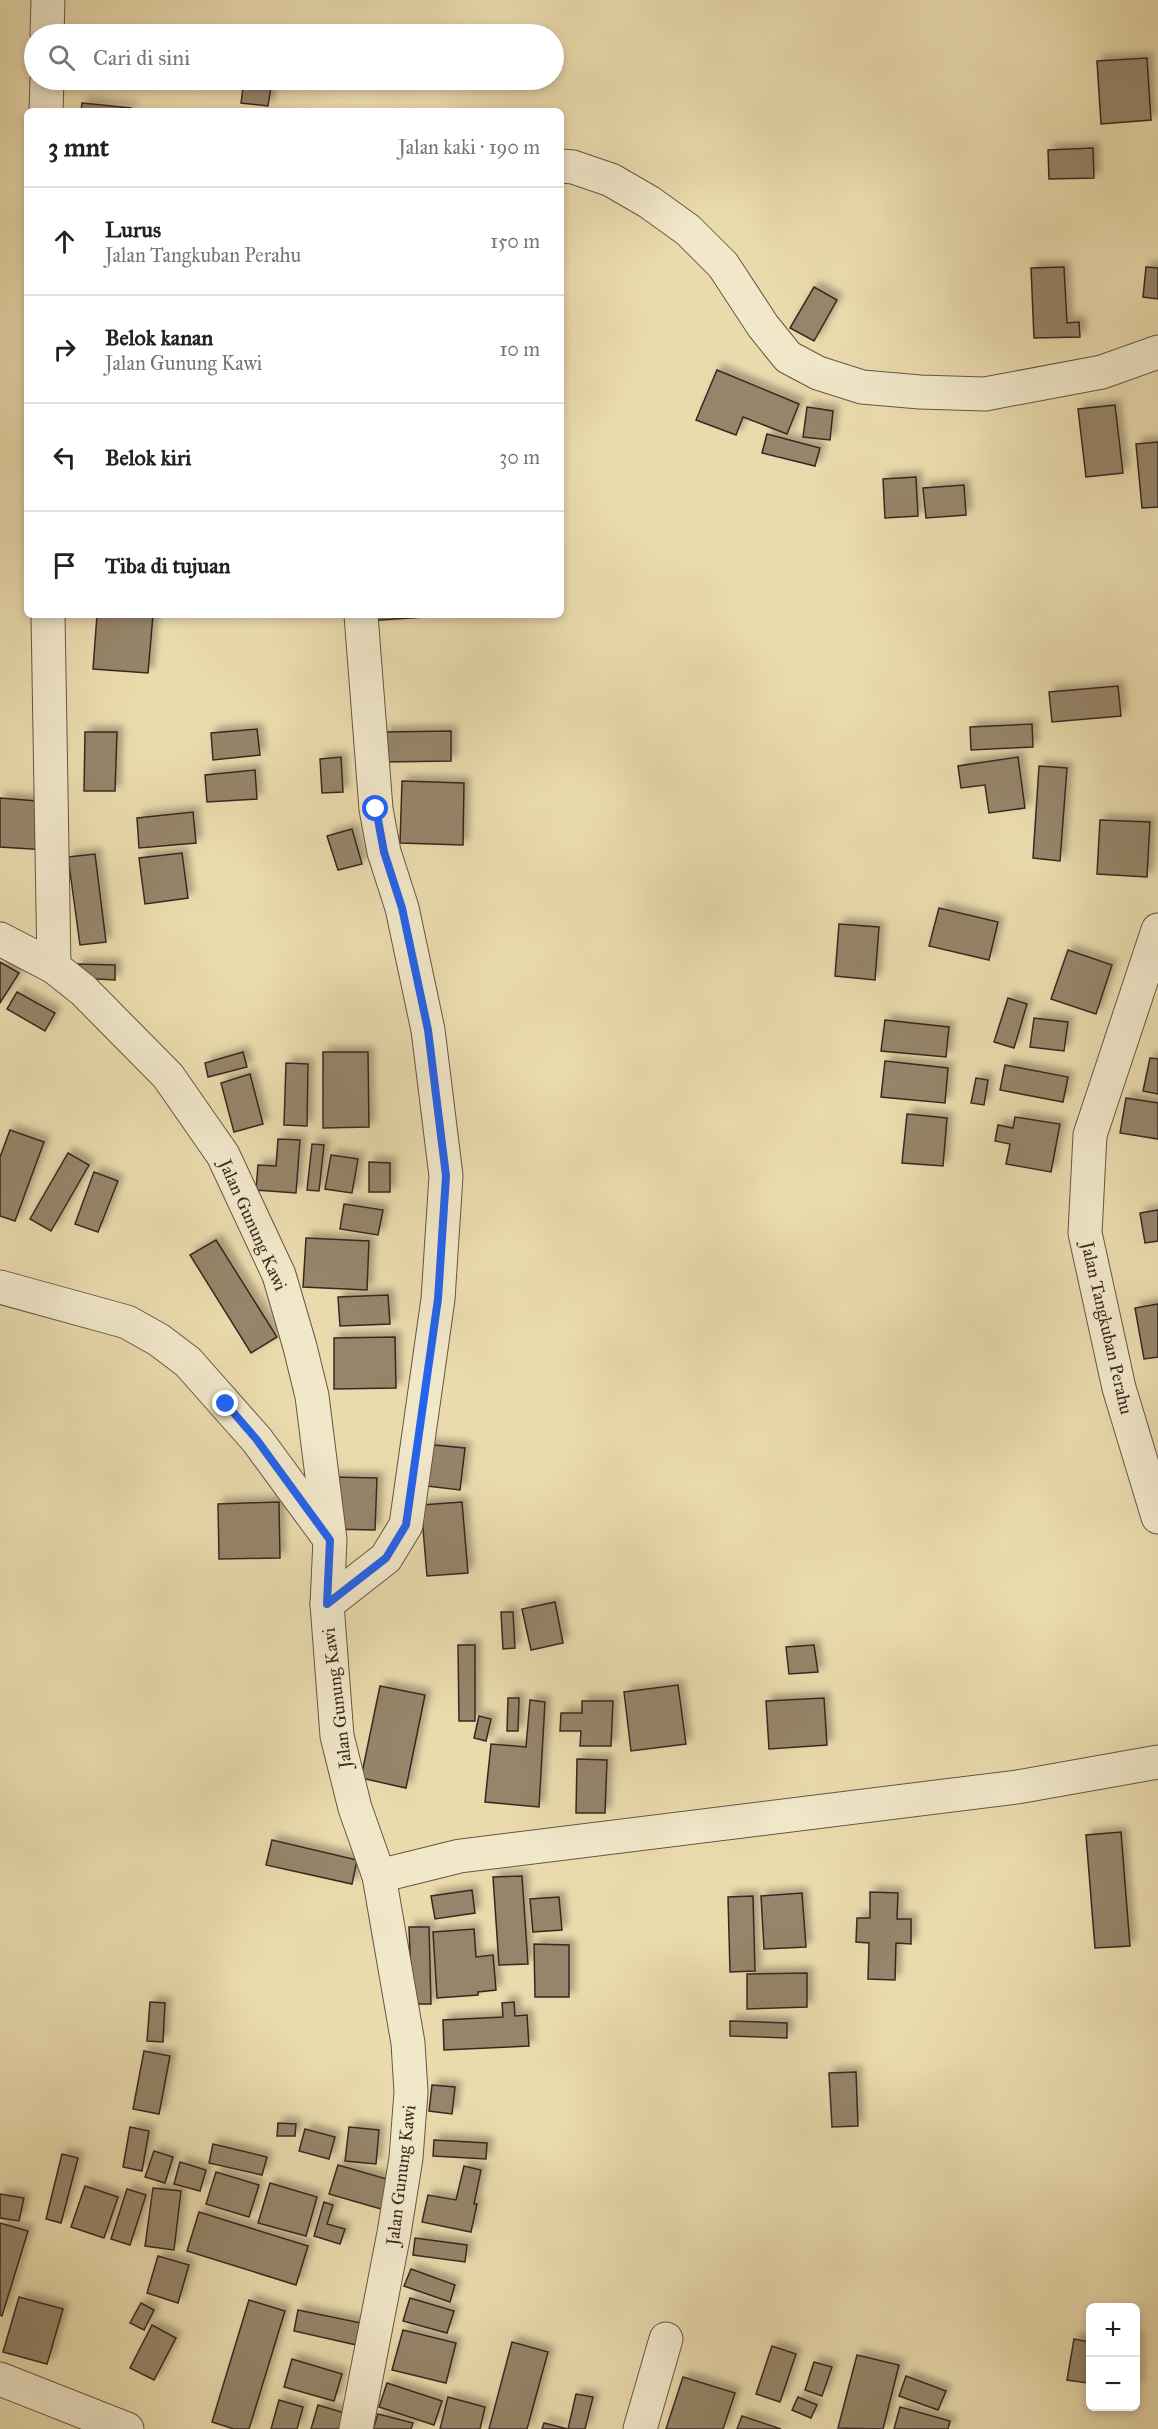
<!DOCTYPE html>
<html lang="id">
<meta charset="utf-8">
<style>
body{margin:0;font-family:"IM FELL Great Primer",serif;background:#f2f2f2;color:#222}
.controls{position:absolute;right:18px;bottom:18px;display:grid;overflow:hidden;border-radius:9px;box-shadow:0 3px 9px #0003}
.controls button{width:54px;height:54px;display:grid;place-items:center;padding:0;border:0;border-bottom:2px solid #e0e0e0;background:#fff;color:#222;font:30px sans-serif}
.stop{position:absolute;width:18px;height:18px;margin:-14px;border:4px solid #2563eb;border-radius:50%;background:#fff}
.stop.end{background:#2563eb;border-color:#fff;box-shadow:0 2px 6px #0008}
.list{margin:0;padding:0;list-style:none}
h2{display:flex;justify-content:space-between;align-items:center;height:78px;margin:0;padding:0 24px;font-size:26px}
h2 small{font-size:20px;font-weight:400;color:#767676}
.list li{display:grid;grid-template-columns:39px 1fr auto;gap:18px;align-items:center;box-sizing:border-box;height:108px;padding:0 24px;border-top:2px solid #e0e0e0}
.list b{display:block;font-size:22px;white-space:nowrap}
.list p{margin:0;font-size:20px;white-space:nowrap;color:#767676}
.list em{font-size:20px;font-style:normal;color:#767676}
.icon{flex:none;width:33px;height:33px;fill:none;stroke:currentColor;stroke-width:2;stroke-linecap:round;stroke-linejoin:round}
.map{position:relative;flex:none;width:1158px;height:2429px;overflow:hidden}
.search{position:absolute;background:#fff;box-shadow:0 3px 9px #0003;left:24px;top:24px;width:540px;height:66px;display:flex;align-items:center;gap:15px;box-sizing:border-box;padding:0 21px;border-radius:33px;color:#767676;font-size:22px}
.panel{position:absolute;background:#fff;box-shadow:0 3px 9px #0003;left:24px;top:108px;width:540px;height:510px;border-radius:9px}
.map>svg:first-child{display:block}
.building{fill:#96856a;stroke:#3a2822;stroke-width:1.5;filter:url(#shadow)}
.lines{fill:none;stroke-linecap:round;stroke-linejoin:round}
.minor-casing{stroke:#665545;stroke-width:35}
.minor{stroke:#f1e8ca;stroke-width:33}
.route{stroke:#2563eb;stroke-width:8}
.labels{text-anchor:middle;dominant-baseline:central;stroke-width:5;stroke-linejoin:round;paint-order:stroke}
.street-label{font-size:18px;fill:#3a2822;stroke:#f1e8ca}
</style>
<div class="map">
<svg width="1158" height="2429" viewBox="0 0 1158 2429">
<defs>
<filter id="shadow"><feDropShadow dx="5.5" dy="-5.5" stdDeviation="3" flood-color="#0004"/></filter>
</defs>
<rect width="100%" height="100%" fill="#eadbad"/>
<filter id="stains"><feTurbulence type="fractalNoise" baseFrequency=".00333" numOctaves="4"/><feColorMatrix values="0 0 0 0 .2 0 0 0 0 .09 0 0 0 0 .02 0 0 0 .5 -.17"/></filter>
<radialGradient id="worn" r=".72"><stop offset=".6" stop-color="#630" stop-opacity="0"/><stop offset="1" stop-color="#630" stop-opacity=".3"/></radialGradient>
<g class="building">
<polygon points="1147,58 1151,120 1101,124 1097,61"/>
<polygon points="244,80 272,80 268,106 241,103"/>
<polygon points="82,103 131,108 131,111 81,111"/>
<polygon points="1093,148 1094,178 1049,179 1048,150"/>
<polygon points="1064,267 1067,323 1079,322 1080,337 1034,338 1031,268"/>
<polygon points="1146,267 1158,268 1158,299 1143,297"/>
<polygon points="814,287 837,300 814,341 790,328"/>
<polygon points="717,370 799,404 787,434 743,417 736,435 696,420"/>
<polygon points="1115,405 1123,473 1086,477 1078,409"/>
<polygon points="807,407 833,411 830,440 803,437"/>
<polygon points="767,434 820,448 815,466 762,453"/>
<polygon points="1158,442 1158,507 1142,508 1136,444"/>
<polygon points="916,477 918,516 885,518 883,479"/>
<polygon points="964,485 966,515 926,518 923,488"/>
<polygon points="97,615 153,615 148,673 93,669"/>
<polygon points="366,615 437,615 438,616 367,621"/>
<polygon points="1118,686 1121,716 1052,722 1049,692"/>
<polygon points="1032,724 1033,747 971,750 970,727"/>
<polygon points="257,729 260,755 213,760 211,733"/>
<polygon points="451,731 451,761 384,762 384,732"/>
<polygon points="85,732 117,732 115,791 84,791"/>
<polygon points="341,757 343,792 322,793 320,759"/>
<polygon points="1018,757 1025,808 989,813 985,785 961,788 958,766"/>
<polygon points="1039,766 1067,768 1060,861 1033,858"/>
<polygon points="255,770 257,799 207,802 205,775"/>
<polygon points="402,781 464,783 463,845 400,843"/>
<polygon points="0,798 50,802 47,850 0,847"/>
<polygon points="193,812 196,843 139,848 137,818"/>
<polygon points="1100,820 1150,822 1147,877 1097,874"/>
<polygon points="352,829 362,864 338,870 327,836"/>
<polygon points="182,853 188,898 145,904 139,858"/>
<polygon points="95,854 106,942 80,945 68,857"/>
<polygon points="939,908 998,922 989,960 929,946"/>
<polygon points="839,924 879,927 875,980 835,976"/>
<polygon points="1068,950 1112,965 1096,1014 1051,999"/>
<polygon points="0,962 19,973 0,1003"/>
<polygon points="77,964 115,965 115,980 77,978"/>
<polygon points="17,992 55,1013 45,1031 7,1009"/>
<polygon points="1008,998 1027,1004 1014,1048 994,1042"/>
<polygon points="1034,1018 1068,1022 1064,1051 1030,1047"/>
<polygon points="885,1020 949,1027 946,1057 881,1051"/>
<polygon points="243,1052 247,1067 208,1077 205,1063"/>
<polygon points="323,1052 368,1052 369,1127 323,1128"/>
<polygon points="1150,1058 1158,1059 1158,1094 1143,1091"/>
<polygon points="885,1061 948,1068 945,1103 881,1097"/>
<polygon points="286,1063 308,1064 307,1126 284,1125"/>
<polygon points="1005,1065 1068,1077 1063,1102 1000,1090"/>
<polygon points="250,1074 263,1124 234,1132 221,1083"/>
<polygon points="976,1078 988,1080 984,1105 971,1103"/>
<polygon points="1126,1098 1158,1103 1158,1139 1120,1133"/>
<polygon points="907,1114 947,1118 943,1166 902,1163"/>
<polygon points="1015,1117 1060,1124 1051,1172 1006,1164 1010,1144 995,1141 998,1125 1013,1128"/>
<polygon points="10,1130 44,1142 15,1221 0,1216 0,1157"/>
<polygon points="278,1139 300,1140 296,1193 256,1190 258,1165 276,1166"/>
<polygon points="312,1144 324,1145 319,1191 307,1190"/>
<polygon points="68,1153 89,1165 51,1231 30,1219"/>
<polygon points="331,1155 358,1159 352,1193 325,1189"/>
<polygon points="369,1162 390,1163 390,1192 369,1192"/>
<polygon points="94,1172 118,1181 98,1232 75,1224"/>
<polygon points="344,1204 383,1210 378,1235 340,1229"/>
<polygon points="1158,1210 1158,1241 1145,1243 1140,1213"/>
<polygon points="306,1238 369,1241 367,1290 303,1287"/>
<polygon points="216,1240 277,1337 251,1353 190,1255"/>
<polygon points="388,1295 390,1324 340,1326 338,1297"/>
<polygon points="1158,1304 1158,1357 1144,1359 1135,1308"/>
<polygon points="395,1337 396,1388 334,1389 334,1338"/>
<polygon points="424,1444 465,1448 460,1490 419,1485"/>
<polygon points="331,1477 377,1478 375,1530 329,1529"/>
<polygon points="279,1502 280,1558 219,1559 218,1504"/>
<polygon points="462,1502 468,1573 427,1576 421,1505"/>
<polygon points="555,1602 563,1643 531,1650 522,1609"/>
<polygon points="501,1612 513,1612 515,1648 503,1649"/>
<polygon points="458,1645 475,1645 475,1721 459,1721"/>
<polygon points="814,1645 818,1672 789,1674 786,1647"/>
<polygon points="678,1685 686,1744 631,1751 624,1692"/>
<polygon points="380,1686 425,1695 406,1788 361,1778"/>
<polygon points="508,1698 519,1698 518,1731 507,1731"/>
<polygon points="824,1698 827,1745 769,1749 766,1701"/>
<polygon points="530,1700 545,1702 539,1807 485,1802 491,1744 526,1747"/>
<polygon points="582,1701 613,1701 611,1746 580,1746 581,1731 560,1731 561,1713 582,1713"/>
<polygon points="479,1716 491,1719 486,1741 474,1738"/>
<polygon points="577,1759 607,1760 605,1813 576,1813"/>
<polygon points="1121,1832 1130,1946 1095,1948 1086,1835"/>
<polygon points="272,1840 357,1860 352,1884 266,1865"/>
<polygon points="522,1876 528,1964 499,1965 493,1877"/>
<polygon points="472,1890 475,1913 435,1919 431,1896"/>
<polygon points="870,1892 898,1893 897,1919 911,1919 911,1944 896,1943 895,1980 868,1979 869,1943 856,1942 857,1918 870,1918"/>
<polygon points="802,1893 806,1947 764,1949 761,1896"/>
<polygon points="753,1896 755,1971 730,1972 728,1897"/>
<polygon points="559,1897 562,1930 533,1932 530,1899"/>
<polygon points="409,1927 429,1927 431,2004 412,2004"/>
<polygon points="474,1929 476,1957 493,1955 496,1990 478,1992 478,1995 437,1998 433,1932"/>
<polygon points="534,1944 569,1945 569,1997 535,1997"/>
<polygon points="807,1973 807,2007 747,2009 747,1974"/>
<polygon points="150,2002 165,2003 163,2042 147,2041"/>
<polygon points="514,2002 515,2016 527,2015 529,2046 444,2050 443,2020 503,2017 502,2003"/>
<polygon points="730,2021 787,2023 787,2038 730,2036"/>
<polygon points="144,2051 170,2056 159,2114 133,2109"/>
<polygon points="856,2072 858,2126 832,2127 829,2073"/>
<polygon points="432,2085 455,2087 452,2114 429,2111"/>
<polygon points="278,2123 296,2124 295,2136 277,2136"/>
<polygon points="130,2127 149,2131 142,2171 123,2167"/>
<polygon points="349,2127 379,2130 376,2164 345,2161"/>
<polygon points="305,2129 335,2137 329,2159 299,2151"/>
<polygon points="434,2140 487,2143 486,2159 433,2156"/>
<polygon points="213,2144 267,2157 262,2175 209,2163"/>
<polygon points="154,2151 173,2157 165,2183 145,2177"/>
<polygon points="62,2154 78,2158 61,2223 46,2219"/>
<polygon points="180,2162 206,2170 200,2191 174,2184"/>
<polygon points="338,2165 397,2182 388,2211 329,2194"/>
<polygon points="464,2166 481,2170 474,2204 477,2204 471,2232 422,2222 428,2195 456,2200"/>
<polygon points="216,2172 259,2185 249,2217 206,2204"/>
<polygon points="270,2183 317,2197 306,2236 258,2223"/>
<polygon points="85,2186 118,2197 104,2238 71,2227"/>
<polygon points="153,2188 181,2191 174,2250 145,2246"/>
<polygon points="127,2189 146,2195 130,2245 111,2239"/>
<polygon points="0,2194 24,2198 19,2221 0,2218"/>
<polygon points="324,2202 333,2205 327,2224 345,2229 340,2244 314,2236"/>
<polygon points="199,2212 308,2246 296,2285 187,2251"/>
<polygon points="0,2223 28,2231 2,2316 0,2315"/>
<polygon points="415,2238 467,2245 465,2262 413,2255"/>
<polygon points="158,2256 189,2265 178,2303 147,2293"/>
<polygon points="411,2269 455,2285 450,2302 404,2286"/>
<polygon points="19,2297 63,2309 47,2364 3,2352"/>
<polygon points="410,2298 454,2311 447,2333 403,2321"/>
<polygon points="249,2300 285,2311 249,2429 234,2429 212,2422"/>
<polygon points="141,2303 154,2310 144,2330 130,2323"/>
<polygon points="298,2310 366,2324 361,2346 294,2331"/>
<polygon points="152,2325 176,2338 154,2380 130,2368"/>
<polygon points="403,2330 456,2343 446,2383 392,2370"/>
<polygon points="1136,2336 1138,2336 1139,2388 1136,2388"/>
<polygon points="1074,2339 1090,2342 1088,2383 1067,2380"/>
<polygon points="512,2342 548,2352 527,2429 489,2429"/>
<polygon points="772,2346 796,2354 780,2402 756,2394"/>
<polygon points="857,2355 899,2365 883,2429 838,2428"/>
<polygon points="292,2359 342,2374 334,2401 284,2387"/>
<polygon points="814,2362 832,2367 822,2396 805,2390"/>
<polygon points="906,2376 946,2391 938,2410 899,2396"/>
<polygon points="683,2377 735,2393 723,2429 666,2429"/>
<polygon points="387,2383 442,2401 434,2425 379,2407"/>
<polygon points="576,2394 593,2397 585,2429 542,2429 544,2423 568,2429"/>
<polygon points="448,2397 485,2407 480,2429 440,2429"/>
<polygon points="798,2397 817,2405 811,2418 792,2410"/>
<polygon points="279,2400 303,2407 297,2429 271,2429"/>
<polygon points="318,2405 351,2415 347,2429 311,2429"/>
<polygon points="900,2407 950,2421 948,2429 894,2429"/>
<polygon points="378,2414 413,2423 411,2429 373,2429"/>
<polygon points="742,2416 781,2429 737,2429"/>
</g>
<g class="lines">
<defs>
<g id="minor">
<polyline points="47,34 48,0"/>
<polyline points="46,111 47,80"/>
<polyline points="561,166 573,167 611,180 649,202 688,230 723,265 763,326 788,357 818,373 862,387 920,392 985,394 1102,372 1158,352"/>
<polyline points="48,615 54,967"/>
<polyline points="1158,930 1090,1135 1085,1233 1119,1388 1158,1517"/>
<polyline points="0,939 54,967 83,990 168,1076 223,1155 279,1275 300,1347 312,1396 330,1540 327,1604 337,1736 355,1808 379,1876 408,2043 411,2092 406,2158 394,2233 356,2429"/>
<polyline points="0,1287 127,1322 159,1340 188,1362 257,1440 329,1538"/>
<polyline points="327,1604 386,1558 406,1525 438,1299 446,1176 428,1030 402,908 384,852 376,809 361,615"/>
<polyline points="379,1876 460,1856 1017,1787 1158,1762"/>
<polyline points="0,2379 127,2429"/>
<polyline points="640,2429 666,2339"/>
</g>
</defs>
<use href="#minor" class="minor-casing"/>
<use href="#minor" class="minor"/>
</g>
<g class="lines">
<polyline class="route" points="226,1404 257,1440 330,1540 327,1604 386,1558 406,1525 438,1299 446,1176 428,1030 402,908 384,852 376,809"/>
</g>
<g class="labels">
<g class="street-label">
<text transform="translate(253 1225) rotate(66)">Jalan Gunung Kawi</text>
<text transform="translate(1107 1328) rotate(77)">Jalan Tangkuban Perahu</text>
<text transform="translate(337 1698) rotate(-97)">Jalan Gunung Kawi</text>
<text transform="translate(401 2175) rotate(-83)">Jalan Gunung Kawi</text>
</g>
</g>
<rect width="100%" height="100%" filter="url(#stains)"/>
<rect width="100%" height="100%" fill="url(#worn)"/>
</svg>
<div class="controls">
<button>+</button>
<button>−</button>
</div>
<div class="stop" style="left:376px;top:809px"></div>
<div class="stop end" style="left:226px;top:1404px"></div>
<div class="search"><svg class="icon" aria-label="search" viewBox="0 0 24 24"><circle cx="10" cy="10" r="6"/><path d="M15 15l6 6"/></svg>Cari di sini</div>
<section class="panel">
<h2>3 mnt<small>Jalan kaki · 190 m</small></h2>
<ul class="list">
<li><svg class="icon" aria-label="ahead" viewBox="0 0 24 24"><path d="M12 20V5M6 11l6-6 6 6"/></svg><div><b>Lurus</b><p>Jalan Tangkuban Perahu</p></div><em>150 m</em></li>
<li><svg class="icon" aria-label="right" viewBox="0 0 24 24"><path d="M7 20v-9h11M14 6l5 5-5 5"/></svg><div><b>Belok kanan</b><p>Jalan Gunung Kawi</p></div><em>10 m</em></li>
<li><svg class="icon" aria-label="left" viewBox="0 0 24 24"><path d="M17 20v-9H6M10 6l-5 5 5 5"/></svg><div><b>Belok kiri</b></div><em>30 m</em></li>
<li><svg class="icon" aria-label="arrive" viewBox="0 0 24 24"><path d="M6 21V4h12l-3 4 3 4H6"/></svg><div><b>Tiba di tujuan</b></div></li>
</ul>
</section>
</div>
